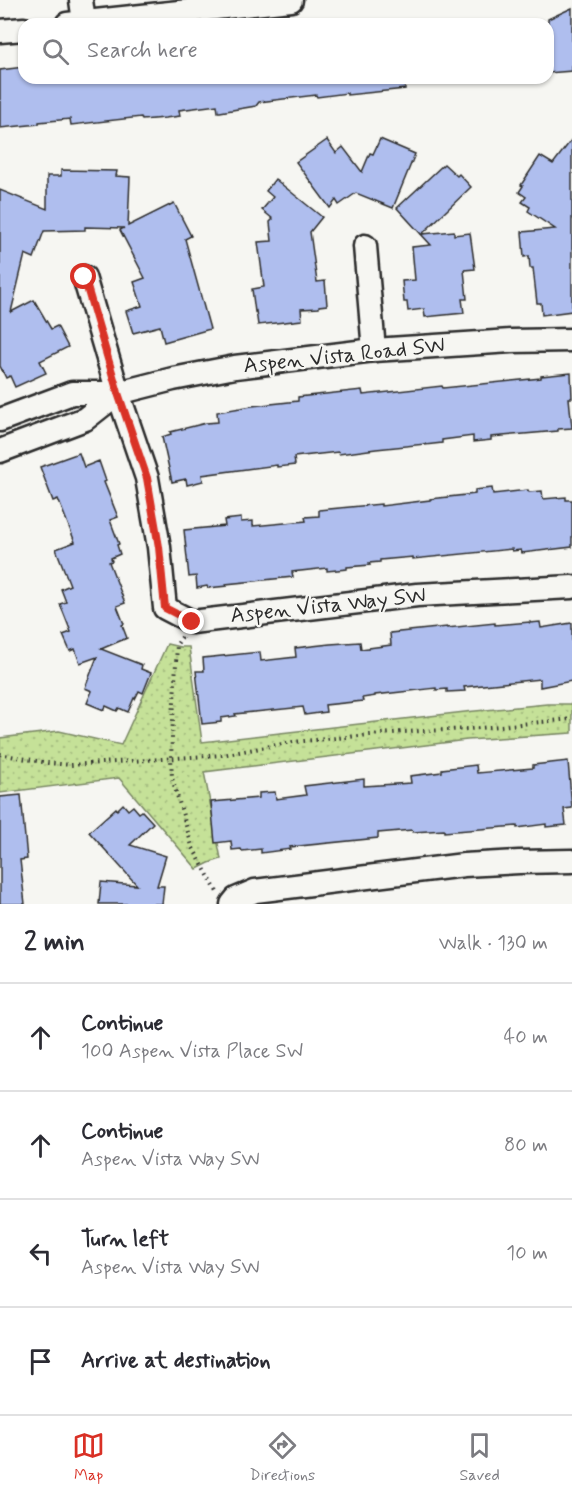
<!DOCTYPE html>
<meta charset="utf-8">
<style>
body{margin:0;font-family:Mynerve,sans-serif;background:#f7f7f7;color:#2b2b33}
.stop{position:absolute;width:18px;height:18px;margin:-14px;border:4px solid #d93025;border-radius:50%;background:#fff}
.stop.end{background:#d93025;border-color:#fff;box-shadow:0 2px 6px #0008}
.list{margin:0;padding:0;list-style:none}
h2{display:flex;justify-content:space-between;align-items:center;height:78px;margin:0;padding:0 24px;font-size:26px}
h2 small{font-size:20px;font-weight:400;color:#7c7c81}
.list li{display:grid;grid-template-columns:39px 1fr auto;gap:18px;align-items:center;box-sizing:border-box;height:108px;padding:0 24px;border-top:2px solid #e1e1e2}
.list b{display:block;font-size:22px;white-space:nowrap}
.list p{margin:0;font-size:20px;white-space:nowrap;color:#7c7c81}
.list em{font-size:20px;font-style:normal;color:#7c7c81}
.icon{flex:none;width:33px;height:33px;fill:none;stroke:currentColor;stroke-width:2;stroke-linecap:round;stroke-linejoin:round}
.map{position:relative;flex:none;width:572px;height:904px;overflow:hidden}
.search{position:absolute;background:#fff;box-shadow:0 2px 4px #0004;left:18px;right:18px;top:18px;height:66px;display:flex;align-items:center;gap:15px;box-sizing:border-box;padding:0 21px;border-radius:18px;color:#7c7c81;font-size:22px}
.sheet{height:510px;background:#fff}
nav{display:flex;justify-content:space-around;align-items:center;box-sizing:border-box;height:84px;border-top:2px solid #e1e1e2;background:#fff;font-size:16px;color:#7c7c81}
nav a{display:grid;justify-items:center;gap:3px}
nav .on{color:#d93025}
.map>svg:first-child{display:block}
.green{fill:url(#green-dots);stroke:#788662;stroke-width:1.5}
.building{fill:#afbeee;stroke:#2b2b2b;stroke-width:1.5}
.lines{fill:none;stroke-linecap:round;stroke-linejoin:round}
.minor-casing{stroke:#2b2b2b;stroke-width:27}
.path{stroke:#2b2b2b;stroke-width:4;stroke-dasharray:1.5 4.5;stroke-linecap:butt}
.minor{stroke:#f6f6f2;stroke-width:22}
.route{stroke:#d93025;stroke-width:8}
.labels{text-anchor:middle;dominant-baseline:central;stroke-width:4.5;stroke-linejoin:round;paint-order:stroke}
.street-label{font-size:22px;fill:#2b2b2b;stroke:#f6f6f2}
</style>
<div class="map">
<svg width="572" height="904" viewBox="0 0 572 904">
<defs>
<pattern id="green-dots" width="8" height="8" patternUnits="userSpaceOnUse" patternTransform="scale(1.5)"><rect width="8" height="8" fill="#c5e198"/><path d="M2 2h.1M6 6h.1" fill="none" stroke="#a9c183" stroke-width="1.8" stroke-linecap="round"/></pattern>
</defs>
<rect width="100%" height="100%" fill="#f6f6f2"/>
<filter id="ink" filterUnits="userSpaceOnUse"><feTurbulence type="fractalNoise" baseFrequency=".0167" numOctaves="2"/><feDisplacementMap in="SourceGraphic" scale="12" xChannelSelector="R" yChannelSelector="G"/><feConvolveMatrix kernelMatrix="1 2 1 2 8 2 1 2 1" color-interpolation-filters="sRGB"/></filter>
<g filter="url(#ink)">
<polygon class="green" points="167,644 180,647 189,647 202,742 465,712 547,704 572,704 572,733 467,740 204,772 221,859 209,863 197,869 119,778 0,793 0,738 59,731 121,745"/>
<g class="building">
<polygon points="572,8 572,71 548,73 548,19"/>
<polygon points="24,67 24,78 404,78 405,89 347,95 347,93 317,97 316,95 259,102 256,106 220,112 218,112 217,105 179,110 180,116 165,118 142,120 141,117 71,125 70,119 39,122 39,124 0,128 0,70"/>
<polygon points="380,139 415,154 393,208 356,193 339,205 336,200 330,208 296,162 327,140 336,153 343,147 362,172 370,153 373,154"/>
<polygon points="572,139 572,311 542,315 541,303 537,303 533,268 530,268 529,256 524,257 522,232 555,229 528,211 530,207 522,202 526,197 519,192 523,186 521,185 540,156 553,164"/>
<polygon points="444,164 457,176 459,174 471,187 422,234 454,231 454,235 470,233 475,269 464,270 467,299 462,299 464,313 425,317 424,309 408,311 407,302 404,302 402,281 415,280 412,247 431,245 397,208"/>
<polygon points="61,170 117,171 116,176 130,177 128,226 174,203 191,236 185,239 210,329 164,342 160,326 133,333 126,311 142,306 134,282 145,278 120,230 124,228 85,227 85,230 44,231 34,258 25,254 11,312 34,300 51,329 57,326 68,347 40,361 46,373 15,387 10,376 6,378 0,366 0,190 47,209 47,176 61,176"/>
<polygon points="275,179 322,217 310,232 317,282 325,281 327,305 319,306 319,308 301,309 302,320 258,325 256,311 255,312 252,289 264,287 258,242 272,241 270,222 273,219 262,210 273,197 266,191"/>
<polygon points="571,373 572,398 569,398 572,428 558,429 558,431 491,437 491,440 473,442 473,436 442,440 442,443 425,445 425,444 376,449 339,454 338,452 294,457 295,465 277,467 277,465 202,475 203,481 187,485 186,479 172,482 162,437 171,434 170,432 206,423 218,422 217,412 252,406 298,401 298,397 362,390 363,395 442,386 443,388 541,378 541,376"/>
<polygon points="79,453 84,467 99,461 106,481 104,482 118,517 110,520 119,544 117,545 120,554 111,558 112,561 109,562 125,603 117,606 124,624 122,625 127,638 101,649 142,665 141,669 151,673 143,693 139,691 135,699 134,698 128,712 119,708 117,711 106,706 104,710 87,703 92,691 85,688 97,657 80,663 75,649 70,651 63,635 71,632 60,604 66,602 61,589 70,585 56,549 75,542 58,499 53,501 40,467"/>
<polygon points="492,488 493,494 528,490 529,492 542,491 543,499 566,497 566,500 572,500 572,547 522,553 521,550 512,551 512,549 413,559 413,557 380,560 380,562 369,563 370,565 347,567 347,569 327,571 327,568 292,572 293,577 226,584 227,586 208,588 207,586 197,588 196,576 189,577 184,530 225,526 224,520 241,518 241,522 253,521 253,526 306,521 305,517 319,516 319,510 381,504 381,506 430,500 430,499 475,494 475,490"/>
<polygon points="530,622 530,623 540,622 541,628 572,623 572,681 540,687 540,679 464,687 465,691 447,692 447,689 436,690 436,688 375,695 375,696 362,698 363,701 325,705 326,712 305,715 303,707 235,714 236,716 221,718 221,722 202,724 196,671 204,671 203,658 260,652 261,661 296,657 295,648 330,644 360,642 361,649 391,645 390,633 447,627 447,628 495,623 495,625"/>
<polygon points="568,761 572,808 564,809 566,825 546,827 546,824 517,828 517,826 444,832 444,830 413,832 412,830 378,833 378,838 290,847 291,849 261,853 261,849 242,851 241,849 232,850 231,841 215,843 211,802 259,798 259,793 275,792 276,799 306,795 304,786 364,779 364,786 411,783 410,776 442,772 442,769 476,765 477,773 533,768 533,765"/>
<polygon points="21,795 27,859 20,860 25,904 0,904 0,797"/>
<polygon points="123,804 128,810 133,806 139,813 142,811 153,823 130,845 166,856 157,886 164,886 162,904 99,904 101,882 137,885 89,832 116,808 117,810"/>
</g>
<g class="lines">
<defs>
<g id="minor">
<polyline points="81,0 84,22"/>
<polyline points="67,24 291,0"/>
<polyline points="0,31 24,29"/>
<polyline points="365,246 374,350"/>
<polyline points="84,277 118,393 147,478 159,547 165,608 192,622 417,595 572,587"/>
<polyline points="0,420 72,393 118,393 173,379 235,367 374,350 511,341 572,340"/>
<polyline points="0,451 85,419 118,393"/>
<polyline points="232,904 236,899 255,891 464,865 519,862 572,861"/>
</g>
</defs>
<use href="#minor" class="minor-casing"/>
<g class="path">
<polyline points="182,637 177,644 171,757 172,778 192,846 217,892"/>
<polyline points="0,754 48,763 71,765 222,755 293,742 403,732 469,729 572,719"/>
</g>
<use href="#minor" class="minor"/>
</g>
</g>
<g class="lines" filter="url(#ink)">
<polyline class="route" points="84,277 118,393 147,478 159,547 165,608 192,622"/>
</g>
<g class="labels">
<g class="street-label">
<text transform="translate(344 356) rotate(-6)">Aspen Vista Road SW</text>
<text transform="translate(328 606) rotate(-6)">Aspen Vista Way SW</text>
</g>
</g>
</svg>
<div class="stop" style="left:84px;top:277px"></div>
<div class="stop end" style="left:192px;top:622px"></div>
<div class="search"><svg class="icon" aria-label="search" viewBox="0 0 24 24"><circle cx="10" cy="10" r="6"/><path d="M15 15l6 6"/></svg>Search here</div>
</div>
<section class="sheet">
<h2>2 min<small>Walk · 130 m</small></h2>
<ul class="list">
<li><svg class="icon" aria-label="ahead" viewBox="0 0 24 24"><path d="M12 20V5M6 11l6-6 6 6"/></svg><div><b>Continue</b><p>100 Aspen Vista Place SW</p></div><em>40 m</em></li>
<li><svg class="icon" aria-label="ahead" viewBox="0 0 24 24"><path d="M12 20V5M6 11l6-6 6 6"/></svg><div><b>Continue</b><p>Aspen Vista Way SW</p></div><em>80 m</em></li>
<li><svg class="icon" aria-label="left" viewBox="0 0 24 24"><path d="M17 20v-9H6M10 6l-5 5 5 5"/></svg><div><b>Turn left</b><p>Aspen Vista Way SW</p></div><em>10 m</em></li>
<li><svg class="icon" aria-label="arrive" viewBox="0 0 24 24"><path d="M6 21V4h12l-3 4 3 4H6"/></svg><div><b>Arrive at destination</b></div></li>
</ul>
</section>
<nav>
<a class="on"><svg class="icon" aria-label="map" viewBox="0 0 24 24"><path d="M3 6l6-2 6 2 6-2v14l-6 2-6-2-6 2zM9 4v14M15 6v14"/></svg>Map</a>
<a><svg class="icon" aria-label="directions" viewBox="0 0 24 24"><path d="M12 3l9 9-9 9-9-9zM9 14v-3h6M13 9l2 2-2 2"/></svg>Directions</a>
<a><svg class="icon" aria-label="saved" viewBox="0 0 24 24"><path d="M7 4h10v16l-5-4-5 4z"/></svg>Saved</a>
</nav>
